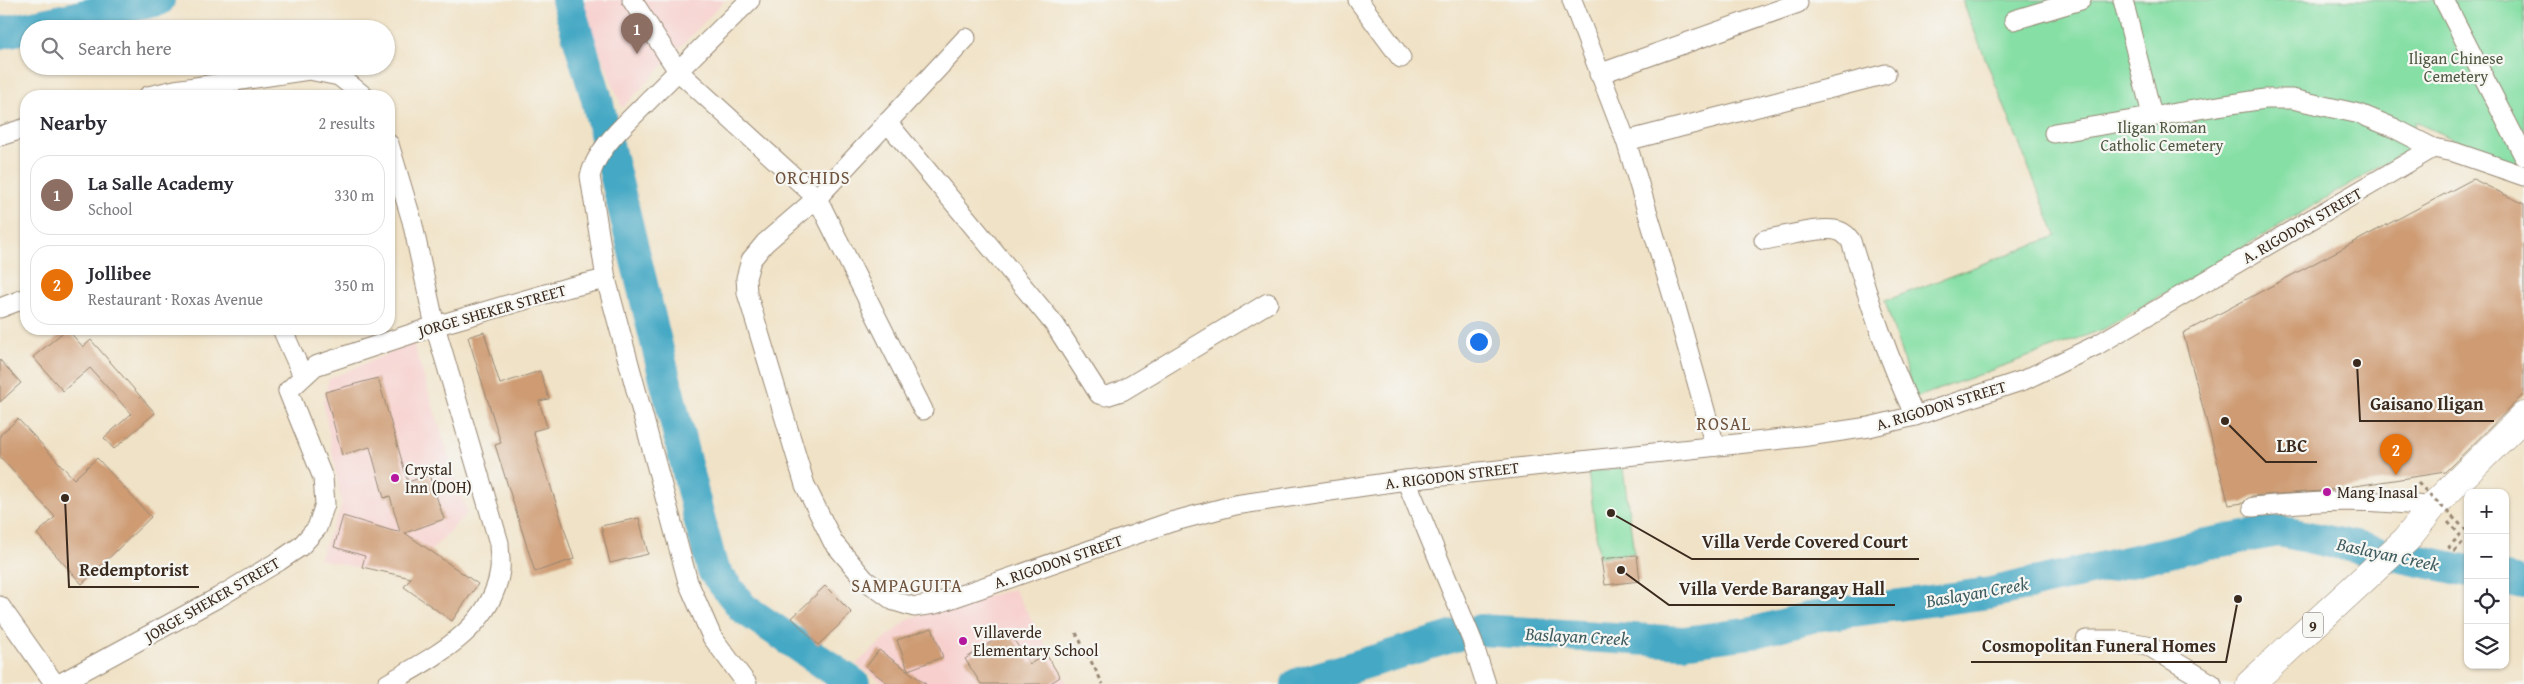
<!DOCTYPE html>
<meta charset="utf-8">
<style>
body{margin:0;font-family:"Gentium Book Plus",serif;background:#f2f2f3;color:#2b2b33}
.controls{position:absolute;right:15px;bottom:15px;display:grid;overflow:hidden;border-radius:10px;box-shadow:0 1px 4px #0004}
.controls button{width:45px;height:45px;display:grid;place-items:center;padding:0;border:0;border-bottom:1px solid #e1e1e2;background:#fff;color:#2b2b33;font:25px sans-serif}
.you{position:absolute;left:1478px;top:341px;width:18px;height:18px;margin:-12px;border:4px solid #fff;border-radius:50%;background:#1a73e8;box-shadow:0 0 0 8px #1a73e833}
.badge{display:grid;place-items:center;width:32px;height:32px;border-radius:50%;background:#0f766e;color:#fff;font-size:16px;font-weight:700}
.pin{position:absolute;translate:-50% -41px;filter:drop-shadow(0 1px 2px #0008)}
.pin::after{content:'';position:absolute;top:26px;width:18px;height:15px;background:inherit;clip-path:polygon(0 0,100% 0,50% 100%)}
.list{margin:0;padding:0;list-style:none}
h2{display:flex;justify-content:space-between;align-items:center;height:65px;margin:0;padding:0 20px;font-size:21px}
h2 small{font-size:16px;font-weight:400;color:#7c7c81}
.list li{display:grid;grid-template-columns:32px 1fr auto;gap:15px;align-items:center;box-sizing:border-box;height:80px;margin:0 10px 10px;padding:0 10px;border:1px solid #e1e1e2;border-radius:20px}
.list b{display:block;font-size:19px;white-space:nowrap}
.list p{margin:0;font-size:16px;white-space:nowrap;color:#7c7c81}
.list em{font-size:16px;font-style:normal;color:#7c7c81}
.icon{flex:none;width:28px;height:28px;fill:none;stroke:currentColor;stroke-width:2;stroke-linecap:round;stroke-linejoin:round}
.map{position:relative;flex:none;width:2524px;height:684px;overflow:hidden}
.search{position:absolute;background:#fff;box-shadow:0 1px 4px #0004;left:20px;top:20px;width:375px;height:55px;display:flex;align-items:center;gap:12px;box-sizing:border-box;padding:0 18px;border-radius:28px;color:#7c7c81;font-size:19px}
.panel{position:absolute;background:#fff;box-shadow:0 1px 4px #0004;left:20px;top:90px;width:375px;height:245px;border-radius:20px}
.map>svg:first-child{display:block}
.built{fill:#f7d0ce}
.green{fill:#86dfa5;stroke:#608462}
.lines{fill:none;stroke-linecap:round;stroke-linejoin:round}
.river{stroke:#45a8c4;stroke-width:32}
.building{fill:#ce9b73}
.minor-casing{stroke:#968672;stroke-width:21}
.highway-casing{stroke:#968672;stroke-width:29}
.path{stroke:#968672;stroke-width:3;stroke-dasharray:4 4;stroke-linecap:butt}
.minor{stroke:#fff;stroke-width:19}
.highway{stroke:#fff;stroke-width:28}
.path-bridge{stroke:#968672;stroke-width:3;stroke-dasharray:4 4;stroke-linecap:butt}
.poi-dot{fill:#b5179e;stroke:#f6f6f2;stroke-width:2}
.labels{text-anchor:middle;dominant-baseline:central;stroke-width:4.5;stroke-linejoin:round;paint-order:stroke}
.shield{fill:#f6f6f2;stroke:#73675e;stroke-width:1}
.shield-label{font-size:15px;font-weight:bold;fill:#3b2a1e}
.park-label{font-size:16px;fill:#4e5740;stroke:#f6f6f2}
.street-label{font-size:16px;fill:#3b2a1e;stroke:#f6f6f2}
.poi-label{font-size:16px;fill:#3b2a1e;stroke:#f6f6f2;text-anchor:start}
.neighbourhood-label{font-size:18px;letter-spacing:1px;fill:#6e523c;stroke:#f6f6f2}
.water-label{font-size:18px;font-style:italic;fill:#3f5c60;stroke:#f6f6f2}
.leader{fill:none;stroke:#3b2a1e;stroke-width:2}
.callout-dot{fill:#3b2a1e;stroke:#f6f6f2;stroke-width:2}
.callout-label{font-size:18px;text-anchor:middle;font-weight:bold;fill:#3b2a1e;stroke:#f6f6f2;stroke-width:4.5;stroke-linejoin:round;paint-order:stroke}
</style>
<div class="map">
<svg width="2524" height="684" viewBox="0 0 2524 684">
<rect width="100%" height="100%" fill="#f6f6f2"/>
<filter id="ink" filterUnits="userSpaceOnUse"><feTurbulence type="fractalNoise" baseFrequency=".02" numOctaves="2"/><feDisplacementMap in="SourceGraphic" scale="10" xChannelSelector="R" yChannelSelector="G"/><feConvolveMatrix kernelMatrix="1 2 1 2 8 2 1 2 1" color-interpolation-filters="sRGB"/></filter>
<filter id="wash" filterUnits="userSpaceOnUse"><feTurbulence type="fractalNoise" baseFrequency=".0096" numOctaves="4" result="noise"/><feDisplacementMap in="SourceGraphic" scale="20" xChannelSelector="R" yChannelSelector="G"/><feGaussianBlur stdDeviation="1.12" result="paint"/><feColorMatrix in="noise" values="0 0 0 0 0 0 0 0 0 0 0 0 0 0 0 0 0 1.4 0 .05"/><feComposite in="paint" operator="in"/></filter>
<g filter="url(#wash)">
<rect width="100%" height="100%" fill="#f0e2c6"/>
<g class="built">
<polygon points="580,0 725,0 622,108"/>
<polygon points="413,343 467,513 405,578 319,559 342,505 323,402 329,379"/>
<polygon points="1014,589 1068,684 884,684 856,664 908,619"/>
</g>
<g class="green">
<polygon points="1962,0 2524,0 2524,171 2415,122 2411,148 2104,329 1915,398 1885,301 2056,236"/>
<polygon points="1623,468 1634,553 1599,557 1588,472"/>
</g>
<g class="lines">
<g class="river">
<polyline points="567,0 596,96 700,522 713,570 743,608 854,684"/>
<polyline points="0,33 159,0"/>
<polyline points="2505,579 2524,583"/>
<polyline points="1480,630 1683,642 1752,633 1815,616 1990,593 2200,545 2279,531 2468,571"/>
<polyline points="1297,684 1458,635"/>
</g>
</g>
<g id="blocks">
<g class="building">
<polygon points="2473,179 2524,204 2524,394 2445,472 2323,491 2252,496 2243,503 2229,505 2183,333"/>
<polygon points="67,329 83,347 91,340 155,413 114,449 104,438 131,414 90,368 63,391 33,357"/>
<polygon points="484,332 500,384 540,371 549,399 539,401 547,427 533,431 574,559 535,572 495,445 501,443 468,337"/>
<polygon points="0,360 21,383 0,402"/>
<polygon points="378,378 408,482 429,475 444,519 405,533 478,584 452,621 404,587 411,578 362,567 365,556 334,547 343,516 393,531 400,532 390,496 384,498 370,447 342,455 325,392"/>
<polygon points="18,419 74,479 97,458 151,517 82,584 37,534 55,517 0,457 0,435"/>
<polygon points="639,518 648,554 610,563 601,526"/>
<polygon points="1637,555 1640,581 1605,585 1601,559"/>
<polygon points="825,586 852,613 818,645 792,618"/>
<polygon points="932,628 943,657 908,670 897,640"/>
<polygon points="1008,631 1030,664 1046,654 1060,677 1049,684 981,684 965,659"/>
<polygon points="879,650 926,684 889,684 866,667"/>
</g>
</g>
</g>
<g filter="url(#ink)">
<use href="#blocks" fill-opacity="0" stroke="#968672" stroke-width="1"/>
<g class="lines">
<defs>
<g id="minor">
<polyline points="632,0 678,71 817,198 923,410"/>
<polyline points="1358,0 1401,58"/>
<polyline points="1572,0 1626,141 1674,300 1715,446"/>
<polyline points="2123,0 2152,115"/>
<polyline points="2444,0 2524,156"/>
<polyline points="2014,20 2081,0"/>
<polyline points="966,38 817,198 765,243 751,260 746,278 747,293 805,485 833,542 865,580 894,601 914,607 935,604 1171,522 1235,505 1406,480 1801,437 1869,427 1915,416 2024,380 2097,345 2433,148"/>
<polyline points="1599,74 1798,3"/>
<polyline points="148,96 175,90 309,70 339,76 364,96"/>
<polyline points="887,122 1055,325 1099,394 1106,396 1122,391 1268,303"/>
<polyline points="2054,133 2218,106 2265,99 2292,99 2360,114 2394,128 2433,148 2454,152 2524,176"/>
<polyline points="0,136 26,128"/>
<polyline points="1626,141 1886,74"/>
<path d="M1764,240c19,-3 59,-15 75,-9 6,2 8,5 12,10 18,60 37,118 64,175"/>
<polyline points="606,279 688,582 712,637 747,684"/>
<polyline points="0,308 26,298"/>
<polyline points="282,329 303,376"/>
<polyline points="1406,480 1472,640 1486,684"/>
<path d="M2253,507c62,-6 116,-9 179,0"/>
<polyline points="0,606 55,684"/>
<polyline points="2086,640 2116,640 2147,645 2212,684"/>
<path d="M59,684l160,-87 60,-36 22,-15 16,-18 8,-24 -2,-26 -35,-87 27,-25 120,-40 131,-38 40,-9 -16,-103c8,-30 36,-52 57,-74 34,-34 68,-68 103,-102"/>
<path d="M387,684c46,-27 105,-55 113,-114 1,-8 -1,-18 -1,-27l-64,-217 -23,-105 -23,-77"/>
</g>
<polyline id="highway" points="2250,684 2406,540 2432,507 2524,416"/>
</defs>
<use href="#minor" class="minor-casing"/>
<use href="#highway" class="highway-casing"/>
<g class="path">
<polyline points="2448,522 2460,535 2449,547 2454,551 2468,537"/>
<polyline points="1076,633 1103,684"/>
</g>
<use href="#minor" class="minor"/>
<use href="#highway" class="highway"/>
<polyline class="path-bridge" points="2418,483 2468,532"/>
</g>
</g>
<g class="poi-dot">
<circle cx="395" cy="478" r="5"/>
<circle cx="2327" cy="492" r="5"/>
<circle cx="963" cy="641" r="5"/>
</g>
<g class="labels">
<rect class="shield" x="2303" y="612.5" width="20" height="25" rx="4"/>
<g class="shield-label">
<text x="2313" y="625">9</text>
</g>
<g class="park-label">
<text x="2456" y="58">Iligan Chinese<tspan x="2456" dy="18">Cemetery</tspan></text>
<text x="2162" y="127">Iligan Roman<tspan x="2162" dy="18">Catholic Cemetery</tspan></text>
</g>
<g class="street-label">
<text transform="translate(2302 225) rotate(-30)">A. RIGODON STREET</text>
<text transform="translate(492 310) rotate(-16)">JORGE SHEKER STREET</text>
<text transform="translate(1941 405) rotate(-17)">A. RIGODON STREET</text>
<text transform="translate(1452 475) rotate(-7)">A. RIGODON STREET</text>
<text transform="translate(1058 561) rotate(-19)">A. RIGODON STREET</text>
<text transform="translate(212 599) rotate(-30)">JORGE SHEKER STREET</text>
</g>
<g class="poi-label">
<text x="405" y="469">Crystal<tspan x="405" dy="18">Inn (DOH)</tspan></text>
<text x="2337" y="492">Mang Inasal</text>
<text x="973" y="632">Villaverde<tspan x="973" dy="18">Elementary School</tspan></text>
</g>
<g class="neighbourhood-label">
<text x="813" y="177">ORCHIDS</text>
<text x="1724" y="423">ROSAL</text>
<text x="907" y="585">SAMPAGUITA</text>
</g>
<g class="water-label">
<text transform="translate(2388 554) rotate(12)">Baslayan Creek</text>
<text transform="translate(1977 592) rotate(-10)">Baslayan Creek</text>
<text transform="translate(1577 636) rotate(3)">Baslayan Creek</text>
</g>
</g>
<path class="leader" d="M2357 363L2360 421H2494M2225 421L2266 462H2317M1611 513L1692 559H1919M65 498L69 587H199M1621 570L1669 605H1895M2238 599L2226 662H1971"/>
<g class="callout-dot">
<circle cx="2357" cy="363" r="5"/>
<circle cx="2225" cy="421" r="5"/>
<circle cx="1611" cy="513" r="5"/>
<circle cx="65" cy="498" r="5"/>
<circle cx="1621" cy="570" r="5"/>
<circle cx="2238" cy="599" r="5"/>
</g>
<g class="callout-label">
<text x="2427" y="410">Gaisano Iligan</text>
<text x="2292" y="452">LBC</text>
<text x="1805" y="548">Villa Verde Covered Court</text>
<text x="134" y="576">Redemptorist</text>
<text x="1782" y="595">Villa Verde Barangay Hall</text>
<text x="2099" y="652">Cosmopolitan Funeral Homes</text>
</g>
</svg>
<div class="controls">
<button>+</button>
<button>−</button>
<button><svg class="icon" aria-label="locate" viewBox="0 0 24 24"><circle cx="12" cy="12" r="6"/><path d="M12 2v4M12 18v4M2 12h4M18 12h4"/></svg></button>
<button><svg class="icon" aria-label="layers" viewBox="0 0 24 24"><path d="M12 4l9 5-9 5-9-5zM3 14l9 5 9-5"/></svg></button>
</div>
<div class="you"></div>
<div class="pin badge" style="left:637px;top:54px;background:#8d6e63">1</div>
<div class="pin badge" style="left:2396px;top:475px;background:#e8710a">2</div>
<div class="search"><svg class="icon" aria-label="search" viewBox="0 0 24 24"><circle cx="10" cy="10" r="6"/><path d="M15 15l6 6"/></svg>Search here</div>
<section class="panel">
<h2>Nearby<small>2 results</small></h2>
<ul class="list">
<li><span class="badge" style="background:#8d6e63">1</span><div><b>La Salle Academy</b><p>School</p></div><em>330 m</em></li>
<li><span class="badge" style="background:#e8710a">2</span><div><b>Jollibee</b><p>Restaurant · Roxas Avenue</p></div><em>350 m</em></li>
</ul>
</section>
</div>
